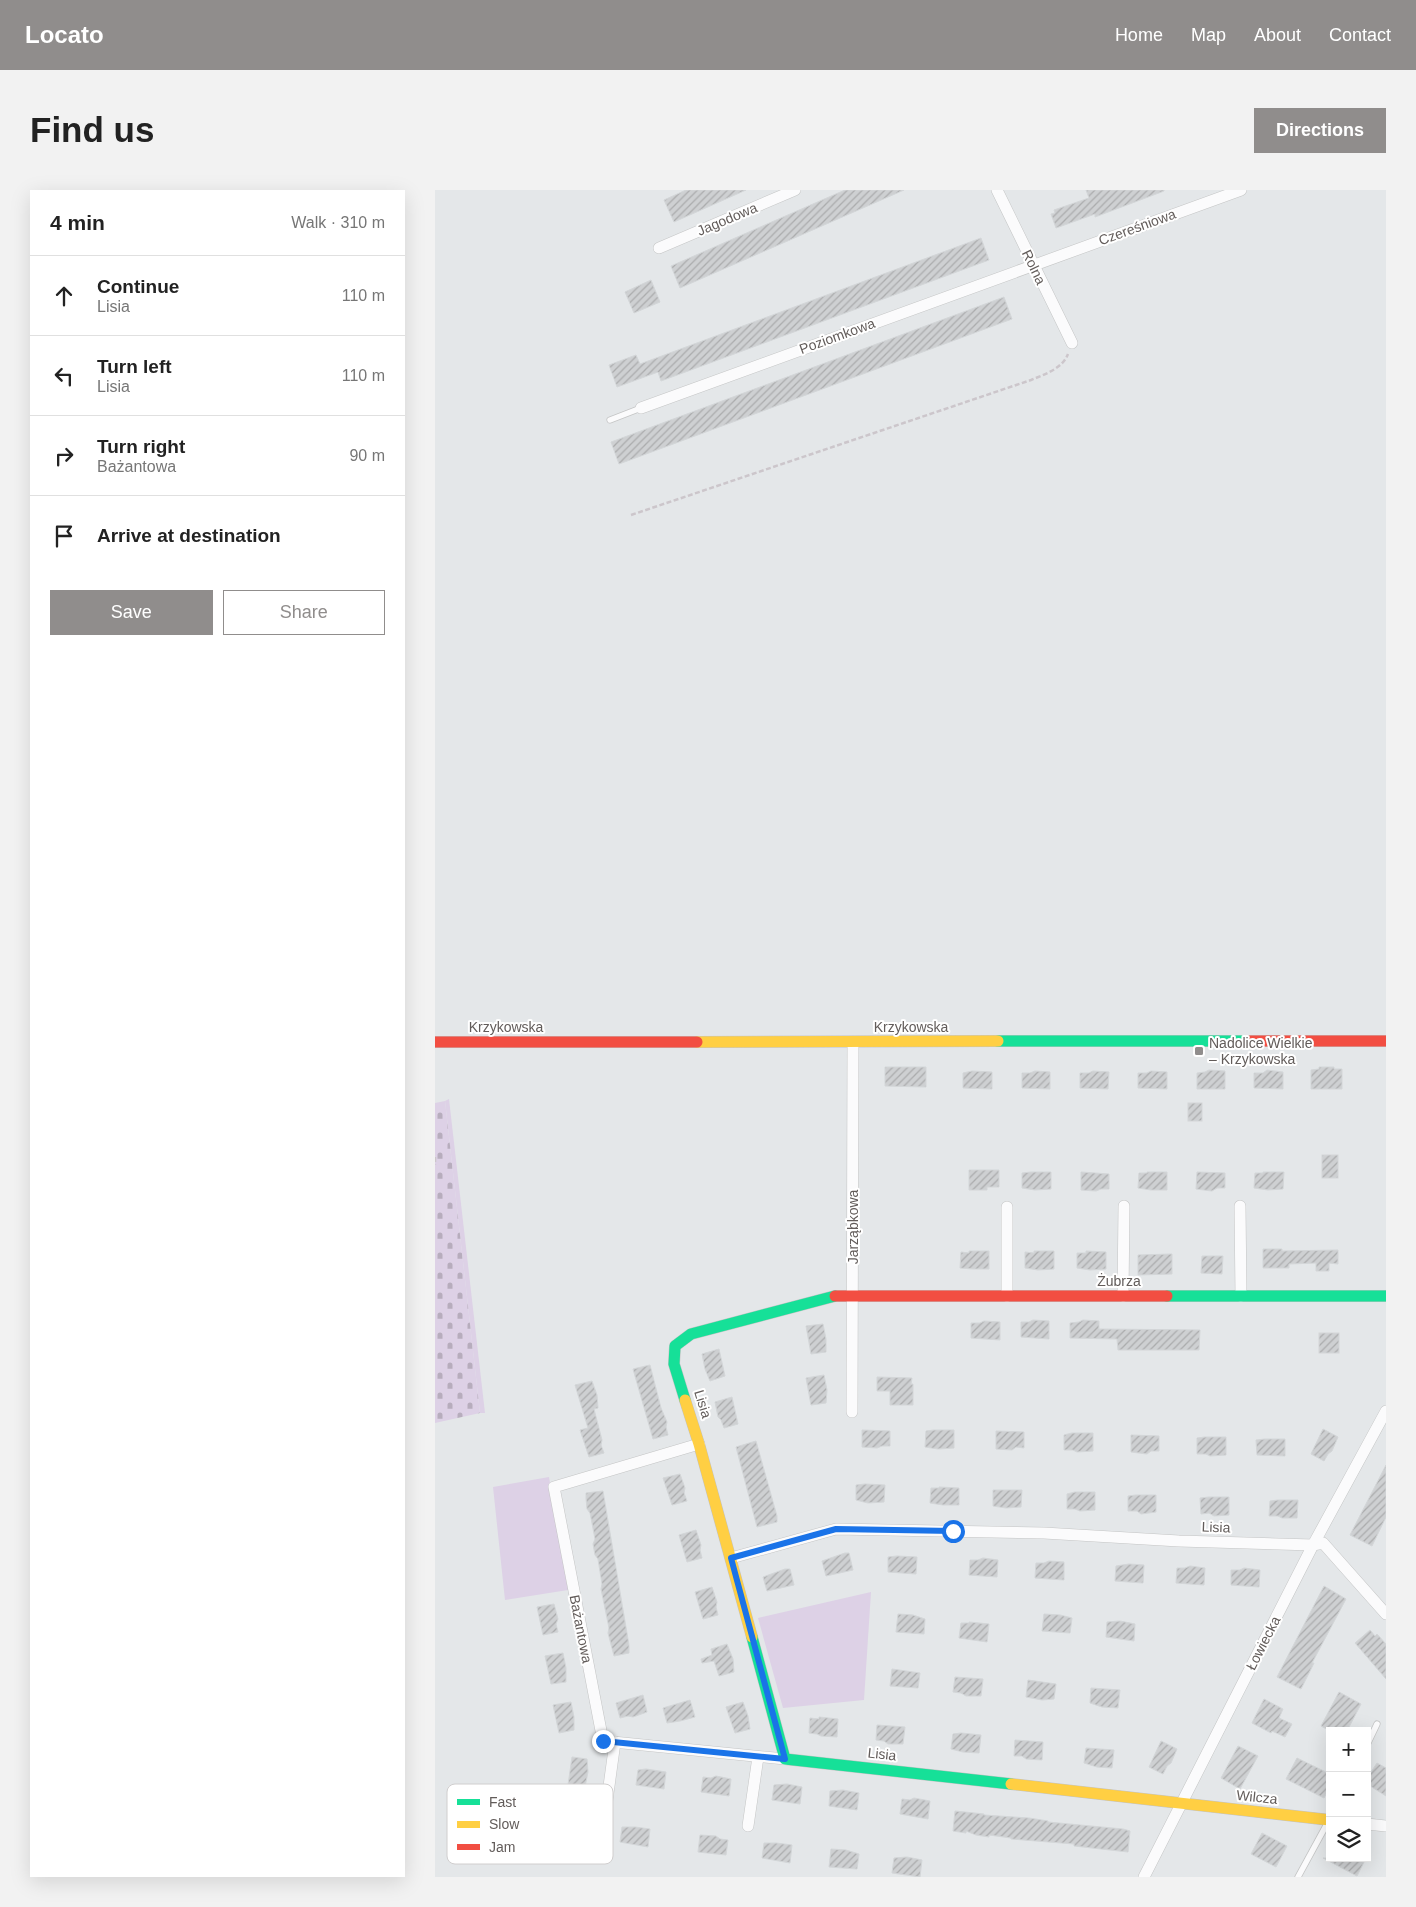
<!DOCTYPE html>
<meta charset="utf-8">
<style>
body{margin:0;font-family:Arial,sans-serif;background:#f2f2f2;color:#222}
.controls{position:absolute;right:15px;bottom:15px;display:grid;overflow:hidden;border-radius:0px;box-shadow:0 5px 20px #0002}
.controls button{width:45px;height:45px;display:grid;place-items:center;padding:0;border:0;border-bottom:1px solid #e0e0e0;background:#fff;color:#222;font:25px sans-serif}
.stop{position:absolute;width:15px;height:15px;margin:-11px;border:4px solid #1a73e8;border-radius:50%;background:#fff}
.stop.end{background:#1a73e8;border-color:#fff;box-shadow:0 1px 5px #0008}
.list{margin:0;padding:0;list-style:none}
h2{display:flex;justify-content:space-between;align-items:center;height:65px;margin:0;padding:0 20px;font-size:21px}
h2 small{font-size:16px;font-weight:400;color:#767676}
.list li{display:grid;grid-template-columns:32px 1fr auto;gap:15px;align-items:center;box-sizing:border-box;height:80px;padding:0 20px;border-top:1px solid #e0e0e0}
.list b{display:block;font-size:19px;white-space:nowrap}
.list p{margin:0;font-size:16px;white-space:nowrap;color:#767676}
.list em{font-size:16px;font-style:normal;color:#767676}
.actions{display:flex;gap:10px;padding:15px 20px}
.actions a{flex:1;padding:11px 0;border:1px solid #908d8c;border-radius:0px;text-align:center;font-size:18px;color:#908d8c}
.actions .main{background:#908d8c;color:#fff}
.icon{flex:none;width:28px;height:28px;fill:none;stroke:currentColor;stroke-width:2;stroke-linecap:round;stroke-linejoin:round}
.map{position:relative;flex:none;width:951px;height:1687px;overflow:hidden;border-radius:0px}
header{display:flex;align-items:center;gap:30px;box-sizing:border-box;height:70px;padding:0 25px;background:#908d8c;color:#fff}
header strong{font-size:24px}
nav{display:flex;gap:28px;margin-inline-start:auto;font-size:18px}
.intro{display:flex;align-items:center;justify-content:space-between;box-sizing:border-box;height:120px;padding:0 30px}
h1{margin:0;font-size:35px}
.button{padding:12px 22px;border-radius:0px;background:#908d8c;color:#fff;font-size:18px;font-weight:700}
main{display:flex;gap:30px;padding:0 30px}
aside{flex:1;background:#fff;border-radius:0px;box-shadow:0 5px 20px #0002}
.map>svg:first-child{display:block}
.green{fill:#ddd1e6}
.cemetery{fill:url(#cemetery-stones)}
.building{fill:url(#building-hatch);stroke:#d3d6d8}
.lines{fill:none;stroke-linecap:round;stroke-linejoin:round}
.lane-casing{stroke:#c4c5c5;stroke-width:7}
.street-casing{stroke:#c4c5c5;stroke-width:12}
.fast-casing{stroke:#c3c3c3;stroke-width:12}
.slow-casing{stroke:#c3c3c3;stroke-width:12}
.jam-casing{stroke:#c3c3c3;stroke-width:12}
.path{stroke:#ccc6cb;stroke-width:2.5;stroke-dasharray:5 2.5;stroke-linecap:butt}
.lane{stroke:#fbfbfc;stroke-width:5.5}
.street{stroke:#fbfbfc;stroke-width:11}
.fast{stroke:#16e098;stroke-width:11}
.slow{stroke:#ffcf43;stroke-width:11}
.jam{stroke:#f24e42;stroke-width:11}
.route{stroke:#1a73e8;stroke-width:6}
.poi-dot{fill:#908d8c;stroke:#fff;stroke-width:2}
.labels{text-anchor:middle;dominant-baseline:central;stroke-width:4;stroke-linejoin:round;paint-order:stroke}
.street-label{font-size:14px;fill:#625c5a;stroke:#fff}
.poi-label{font-size:14px;fill:#625c5a;stroke:#fff;text-anchor:start}
.key{fill:#fff;stroke:#d0cece;stroke-width:1}
.key-label{font-size:14px;fill:#625c5a}
</style>
<header>
<strong>Locato</strong>
<nav><a>Home</a><a>Map</a><a>About</a><a>Contact</a></nav>
</header>
<div class="intro"><h1>Find us</h1><a class="button">Directions</a></div>
<main>
<aside>
<h2>4 min<small>Walk · 310 m</small></h2>
<ul class="list">
<li><svg class="icon" aria-label="ahead" viewBox="0 0 24 24"><path d="M12 20V5M6 11l6-6 6 6"/></svg><div><b>Continue</b><p>Lisia</p></div><em>110 m</em></li>
<li><svg class="icon" aria-label="left" viewBox="0 0 24 24"><path d="M17 20v-9H6M10 6l-5 5 5 5"/></svg><div><b>Turn left</b><p>Lisia</p></div><em>110 m</em></li>
<li><svg class="icon" aria-label="right" viewBox="0 0 24 24"><path d="M7 20v-9h11M14 6l5 5-5 5"/></svg><div><b>Turn right</b><p>Bażantowa</p></div><em>90 m</em></li>
<li><svg class="icon" aria-label="arrive" viewBox="0 0 24 24"><path d="M6 21V4h12l-3 4 3 4H6"/></svg><div><b>Arrive at destination</b></div></li>
</ul>
<div class="actions"><a class="main">Save</a><a>Share</a></div>
</aside>
<div class="map">
<svg width="951" height="1687" viewBox="0 0 951 1687">
<defs>
<pattern id="cemetery-stones" width="16" height="16" patternUnits="userSpaceOnUse" patternTransform="scale(1.25)"><rect width="16" height="16" fill="#ddd1e6"/><path d="M2 7V4a2 2 0 0 1 4 0v3zM10 15v-3a2 2 0 0 1 4 0v3z" fill="#b7adbd"/></pattern>
<pattern id="building-hatch" width="6" height="6" patternUnits="userSpaceOnUse" patternTransform="scale(1.25)"><rect width="6" height="6" fill="#ced0d2"/><path d="M-1 1l2-2M0 6l6-6M5 7l2-2" fill="none" stroke="#abacad"/></pattern>
</defs>
<rect width="100%" height="100%" fill="#e4e7e9"/>
<g class="green">
<polygon points="14,909 50,1223 45,1223 10,911"/>
<polygon points="114,1287 133,1400 70,1410 58,1297"/>
<polygon points="436,1402 429,1510 348,1518 323,1428"/>
</g>
<polygon class="cemetery" points="10,911 45,1223 0,1233 0,913"/>
<g class="building">
<polygon points="251,0 311,0 239,32 229,10"/>
<polygon points="410,0 469,0 245,98 236,76"/>
<polygon points="651,0 729,0 729,1 660,27 660,24 621,38 616,24 620,23 619,20 654,8"/>
<polygon points="546,48 554,70 226,191 223,182 182,197 174,175 201,165 205,174"/>
<polygon points="216,90 225,112 199,123 190,102"/>
<polygon points="569,107 577,129 184,274 176,252"/>
<polygon points="450,877 491,877 491,897 450,896"/>
<polygon points="884,877 899,877 899,879 907,879 907,899 876,899 876,880 884,879"/>
<polygon points="774,880 790,881 790,899 762,899 762,883 770,882"/>
<polygon points="832,880 848,882 848,899 819,898 819,883 828,883"/>
<polygon points="537,881 557,882 557,899 528,898 528,883"/>
<polygon points="600,881 615,882 615,899 587,898 587,883 595,883"/>
<polygon points="658,881 674,882 673,899 645,898 645,883 654,883"/>
<polygon points="716,881 732,882 732,899 703,898 703,883 712,883"/>
<rect x="753" y="913" width="14" height="18"/>
<rect x="887" y="965" width="16" height="23"/>
<polygon points="534,980 564,980 564,997 552,997 552,1000 534,1000"/>
<polygon points="596,982 616,982 616,999 600,1000 587,998 587,983"/>
<polygon points="646,982 674,984 674,999 666,999 661,1001 646,1000"/>
<polygon points="712,982 732,982 732,1000 716,1000 703,998 704,983 712,983"/>
<polygon points="762,982 790,983 790,998 782,998 777,1001 761,999"/>
<polygon points="828,982 849,982 848,999 833,1000 819,998 820,983 828,983"/>
<polygon points="828,1059 847,1059 847,1061 903,1060 903,1074 894,1073 894,1081 881,1081 881,1073 854,1074 854,1078 828,1078"/>
<polygon points="534,1061 554,1061 554,1079 538,1079 525,1078 526,1062 534,1063"/>
<polygon points="599,1061 619,1061 619,1079 603,1080 590,1078 590,1062 599,1063"/>
<polygon points="651,1061 671,1062 671,1079 655,1080 642,1078 642,1063 651,1063"/>
<polygon points="737,1064 737,1084 703,1085 703,1065"/>
<polygon points="767,1066 788,1066 787,1084 766,1083"/>
<polygon points="598,1130 614,1131 614,1149 586,1147 586,1132 594,1132"/>
<polygon points="648,1130 664,1131 664,1139 765,1140 764,1160 683,1160 682,1149 635,1148 635,1133 644,1132"/>
<polygon points="549,1131 565,1132 565,1150 536,1148 536,1133 545,1133"/>
<polygon points="388,1134 391,1149 391,1162 376,1164 371,1136"/>
<rect x="884" y="1143" width="20" height="20"/>
<polygon points="284,1159 290,1186 275,1191 270,1179 267,1164"/>
<polygon points="215,1175 226,1218 232,1232 231,1237 233,1245 218,1249 198,1179"/>
<polygon points="389,1185 392,1200 391,1213 376,1215 371,1188"/>
<polygon points="442,1187 477,1188 476,1194 478,1194 478,1215 455,1215 455,1201 442,1201"/>
<polygon points="157,1191 162,1205 163,1218 159,1219 167,1250 166,1255 169,1263 154,1267 145,1240 153,1238 140,1195"/>
<polygon points="297,1207 303,1234 289,1238 286,1230 283,1227 280,1212"/>
<polygon points="888,1239 903,1247 897,1261 893,1264 889,1271 876,1264"/>
<polygon points="427,1240 455,1241 455,1256 447,1256 442,1258 427,1257"/>
<polygon points="499,1240 519,1240 519,1258 503,1259 490,1257 491,1241"/>
<polygon points="561,1241 589,1242 589,1258 581,1257 577,1260 561,1259"/>
<polygon points="637,1243 658,1243 658,1261 642,1262 638,1260 629,1260 629,1245"/>
<polygon points="696,1245 724,1246 724,1261 716,1261 712,1264 696,1262"/>
<polygon points="770,1247 791,1247 791,1265 775,1266 771,1264 762,1264 762,1248"/>
<polygon points="830,1249 850,1249 850,1266 822,1265 821,1250"/>
<polygon points="321,1251 342,1326 342,1332 322,1337 301,1257"/>
<polygon points="951,1275 951,1327 937,1356 915,1345"/>
<polygon points="245,1284 250,1298 249,1303 252,1311 237,1315 228,1288"/>
<polygon points="430,1294 450,1295 449,1312 433,1313 421,1310 421,1295"/>
<polygon points="504,1297 524,1298 524,1315 508,1315 495,1313 496,1298 504,1298"/>
<polygon points="558,1300 587,1300 586,1317 571,1318 558,1316"/>
<polygon points="168,1301 194,1455 194,1463 179,1466 173,1443 174,1438 166,1399 167,1394 163,1369 160,1365 158,1354 160,1349 155,1323 152,1319 151,1308 151,1303"/>
<polygon points="640,1302 660,1302 660,1320 645,1321 640,1319 632,1319 632,1304"/>
<polygon points="701,1305 721,1305 721,1322 706,1324 702,1321 693,1321 693,1306"/>
<polygon points="774,1307 794,1307 794,1325 779,1326 774,1323 766,1324 765,1308"/>
<polygon points="843,1310 863,1310 862,1328 847,1328 843,1326 834,1326 835,1311"/>
<polygon points="261,1340 266,1355 265,1360 267,1368 252,1372 244,1345"/>
<polygon points="410,1363 414,1363 418,1380 391,1386 387,1371"/>
<polygon points="462,1366 482,1367 481,1384 453,1382 453,1367"/>
<polygon points="548,1368 563,1370 562,1387 534,1385 535,1370 543,1370"/>
<polygon points="614,1371 629,1372 629,1390 600,1388 601,1373 609,1373"/>
<polygon points="694,1374 709,1375 708,1393 680,1391 681,1376"/>
<polygon points="755,1376 770,1378 769,1395 741,1393 742,1378 750,1378"/>
<polygon points="809,1378 825,1380 824,1397 796,1395 796,1380 805,1380"/>
<polygon points="350,1379 355,1379 359,1395 332,1401 328,1387"/>
<polygon points="889,1396 911,1409 877,1473 879,1473 866,1499 842,1487"/>
<polygon points="277,1397 282,1412 281,1417 283,1425 268,1429 260,1402"/>
<polygon points="119,1414 123,1429 121,1434 123,1442 108,1445 102,1417"/>
<polygon points="463,1424 478,1425 490,1429 489,1444 461,1442"/>
<polygon points="609,1424 625,1425 637,1428 635,1443 607,1441"/>
<polygon points="685,1431 700,1434 699,1451 671,1447 672,1432"/>
<polygon points="534,1432 554,1434 552,1452 524,1448 526,1433 534,1433"/>
<polygon points="935,1440 940,1446 942,1444 951,1454 951,1489 920,1453"/>
<polygon points="292,1454 298,1469 299,1482 284,1486 279,1471 267,1473 266,1469 277,1465 276,1459"/>
<polygon points="128,1463 131,1478 131,1492 116,1494 110,1466"/>
<polygon points="457,1479 485,1483 483,1498 455,1496"/>
<polygon points="520,1487 548,1489 546,1506 531,1506 526,1503 518,1502"/>
<polygon points="593,1490 621,1494 619,1509 607,1510 591,1507"/>
<polygon points="656,1498 685,1500 683,1518 667,1517 655,1513"/>
<polygon points="904,1502 926,1514 912,1541 895,1541 886,1536"/>
<polygon points="208,1505 212,1522 198,1527 193,1526 185,1528 181,1513"/>
<polygon points="829,1509 848,1519 844,1528 857,1534 850,1547 837,1541 836,1543 817,1533"/>
<polygon points="255,1510 260,1527 245,1531 232,1533 228,1518"/>
<polygon points="136,1512 139,1527 139,1540 124,1543 118,1515"/>
<polygon points="308,1512 313,1526 315,1539 300,1543 291,1517"/>
<polygon points="384,1527 403,1529 402,1547 386,1546 382,1544 374,1543 375,1528 384,1529"/>
<polygon points="442,1535 470,1537 468,1554 453,1554 449,1551 441,1550"/>
<polygon points="526,1543 546,1545 544,1563 528,1562 516,1559 518,1544"/>
<polygon points="580,1550 608,1552 607,1570 591,1569 587,1566 579,1566"/>
<polygon points="726,1551 742,1559 736,1573 732,1576 728,1584 714,1577"/>
<polygon points="803,1556 823,1566 805,1599 786,1588"/>
<polygon points="651,1558 679,1560 677,1578 662,1577 649,1573"/>
<polygon points="137,1567 152,1569 153,1582 150,1597 133,1595"/>
<polygon points="862,1568 895,1584 895,1596 889,1608 851,1589"/>
<polygon points="942,1573 951,1578 951,1606 932,1594 932,1588"/>
<polygon points="211,1579 231,1582 229,1599 201,1595 203,1580"/>
<polygon points="268,1587 276,1588 281,1586 296,1589 294,1606 266,1602"/>
<polygon points="352,1594 367,1597 365,1614 337,1610 339,1595"/>
<polygon points="408,1600 424,1603 422,1620 394,1616 395,1601"/>
<polygon points="467,1609 475,1610 479,1608 495,1611 493,1629 465,1624"/>
<polygon points="520,1621 549,1624 549,1625 594,1628 613,1631 613,1632 688,1639 695,1641 693,1662 639,1656 639,1654 576,1649 576,1648 554,1645 554,1647 541,1645 531,1641 531,1643 518,1641"/>
<polygon points="187,1637 200,1637 215,1639 213,1657 185,1652"/>
<polygon points="827,1643 852,1656 841,1677 816,1664"/>
<polygon points="265,1645 281,1646 285,1649 293,1650 291,1665 263,1662"/>
<polygon points="329,1653 341,1653 357,1655 355,1673 327,1668"/>
<polygon points="396,1659 411,1660 424,1664 422,1679 394,1677"/>
<polygon points="472,1667 487,1670 485,1687 457,1683 459,1668"/>
<polygon points="888,1668 931,1668 922,1686"/>
</g>
<g class="lines">
<defs>
<g id="lane">
<polyline points="175,230 206,218"/>
<polyline points="932,1555 942,1534"/>
<polyline points="863,1687 893,1632"/>
</g>
<g id="street">
<polyline points="562,0 637,153"/>
<polyline points="224,58 360,0"/>
<polyline points="206,218 806,0"/>
<polyline points="805,1016 806,1106"/>
<polyline points="572,1017 572,1106"/>
<polyline points="688,1106 689,1016"/>
<polyline points="417,1222 418,852"/>
<polyline points="264,1254 119,1297 168,1551 350,1569"/>
<polyline points="296,1368 401,1339 609,1343 744,1351 878,1355 888,1353 951,1424"/>
<polyline points="171,1618 180,1552"/>
<polyline points="932,1634 951,1636"/>
<polyline points="313,1636 323,1567"/>
<polyline points="709,1687 878,1355 951,1221"/>
</g>
<g id="fast">
<polyline points="563,851 812,851"/>
<polyline points="732,1106 951,1106"/>
<polyline points="250,1210 239,1174 240,1156 256,1144 400,1106"/>
<polyline points="317,1447 350,1569 576,1594"/>
</g>
<g id="slow">
<polyline points="262,852 563,851"/>
<polyline points="250,1210 264,1254 317,1447"/>
<polyline points="576,1594 895,1630"/>
</g>
<g id="jam">
<polyline points="812,851 951,851"/>
<polyline points="0,852 262,852"/>
<polyline points="400,1106 732,1106"/>
</g>
</defs>
<use href="#lane" class="lane-casing"/>
<use href="#street" class="street-casing"/>
<use href="#fast" class="fast-casing"/>
<use href="#slow" class="slow-casing"/>
<use href="#jam" class="jam-casing"/>
<g class="path">
<path d="M196,325l400,-135c14,-6 31,-11 37,-26"/>
<polyline points="0,967 0,975"/>
</g>
<use href="#lane" class="lane"/>
<use href="#street" class="street"/>
<use href="#fast" class="fast"/>
<use href="#slow" class="slow"/>
<use href="#jam" class="jam"/>
</g>
<g class="lines">
<polyline class="route" points="168,1551 350,1569 296,1368 401,1339 518,1341"/>
</g>
<rect class="poi-dot" x="759" y="856" width="10" height="10" rx="2.5"/>
<g class="labels">
<g class="street-label">
<text transform="translate(292 29) rotate(-23)">Jagodowa</text>
<text transform="translate(702 37) rotate(-20)">Czereśniowa</text>
<text transform="translate(599 77) rotate(64)">Rolna</text>
<text transform="translate(402 146) rotate(-20)">Poziomkowa</text>
<text x="71" y="837">Krzykowska</text>
<text x="476" y="837">Krzykowska</text>
<text transform="translate(418 1037) rotate(-90)">Jarząbkowa</text>
<text x="684" y="1091">Żubrza</text>
<text transform="translate(268 1214) rotate(73)">Lisia</text>
<text transform="translate(781 1337) rotate(2)">Lisia</text>
<text transform="translate(146 1439) rotate(79)">Bażantowa</text>
<text transform="translate(828 1453) rotate(-63)">Łowiecka</text>
<text transform="translate(447 1564) rotate(6)">Lisia</text>
<text transform="translate(822 1607) rotate(6)">Wilcza</text>
</g>
<g class="poi-label">
<text x="774" y="853">Nadolice Wielkie<tspan x="774" dy="16">– Krzykowska</tspan></text>
</g>
</g>
<rect x="12" y="1594" width="166" height="80" rx="8" class="key"/>
<rect x="22" y="1609" width="23" height="6" fill="#16e098"/>
<rect x="22" y="1631" width="23" height="7" fill="#ffcf43"/>
<rect x="22" y="1654" width="23" height="6" fill="#f24e42"/>
<g class="key-label">
<text x="54" y="1617">Fast</text>
<text x="54" y="1639">Slow</text>
<text x="54" y="1662">Jam</text>
</g>
</svg>
<div class="controls">
<button>+</button>
<button>−</button>
<button><svg class="icon" aria-label="layers" viewBox="0 0 24 24"><path d="M12 4l9 5-9 5-9-5zM3 14l9 5 9-5"/></svg></button>
</div>
<div class="stop" style="left:518px;top:1341px"></div>
<div class="stop end" style="left:168px;top:1551px"></div>
</div>
</main>
